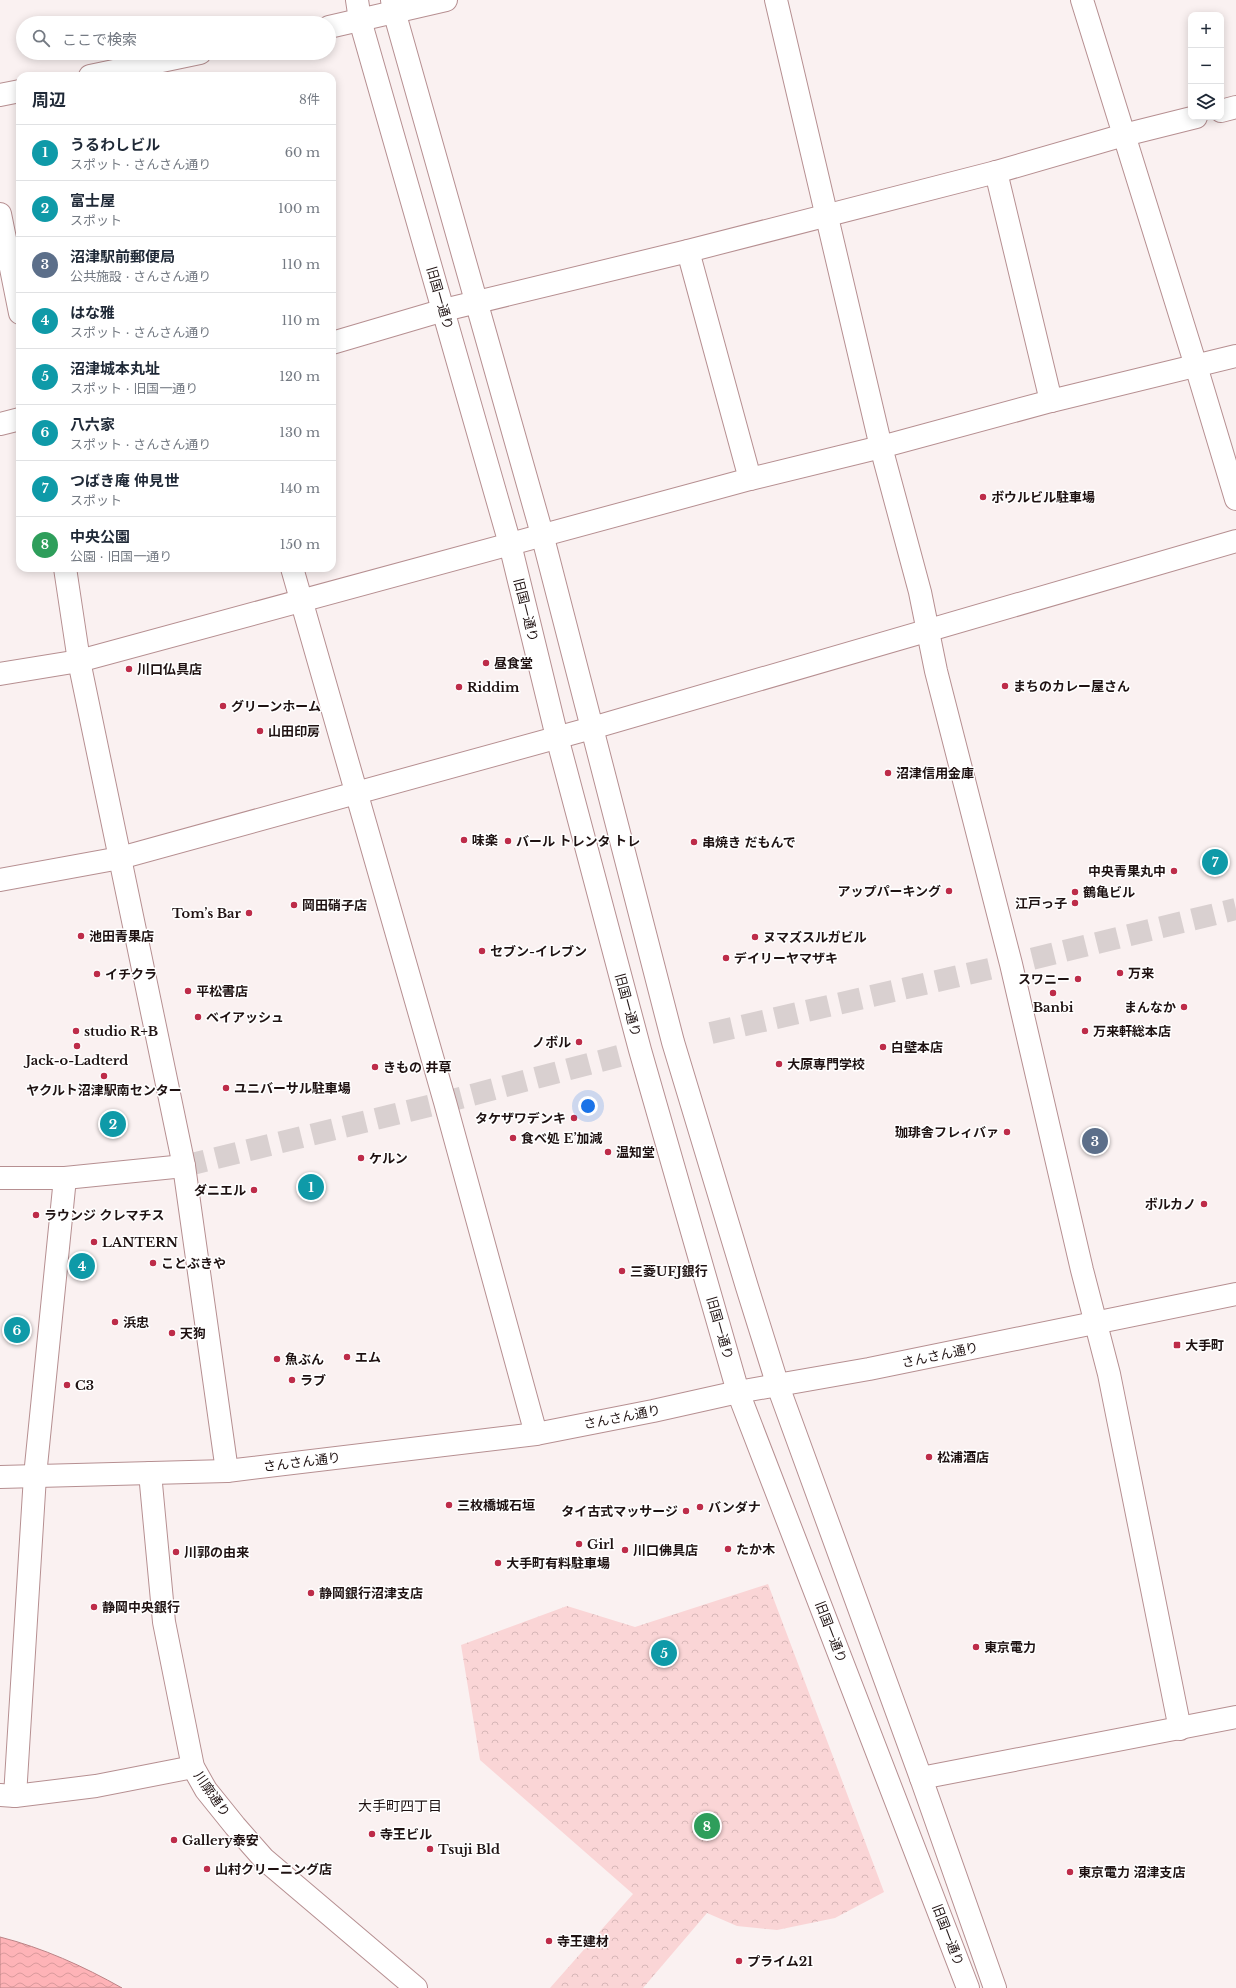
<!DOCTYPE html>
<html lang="ja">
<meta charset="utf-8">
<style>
body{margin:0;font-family:"Libre Baskerville","Noto Sans JP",serif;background:#f2f2f3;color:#1f2937}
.controls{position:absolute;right:12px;top:12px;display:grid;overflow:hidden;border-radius:8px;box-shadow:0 2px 10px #0003}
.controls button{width:36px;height:36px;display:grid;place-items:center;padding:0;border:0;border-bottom:1px solid #e0e1e3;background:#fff;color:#1f2937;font:20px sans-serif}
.you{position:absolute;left:588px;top:1106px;width:14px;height:14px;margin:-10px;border:3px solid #fff;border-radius:50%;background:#1a73e8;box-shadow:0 0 0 6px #1a73e833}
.badge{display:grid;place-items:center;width:26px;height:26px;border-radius:50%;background:#ea580c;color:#fff;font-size:13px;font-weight:700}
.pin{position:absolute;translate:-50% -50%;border:2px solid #fff;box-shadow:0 1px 4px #0006}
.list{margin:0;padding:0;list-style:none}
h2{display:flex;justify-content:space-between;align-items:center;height:52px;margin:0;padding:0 16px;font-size:17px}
h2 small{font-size:13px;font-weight:400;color:#747a83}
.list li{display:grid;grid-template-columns:26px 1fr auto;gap:12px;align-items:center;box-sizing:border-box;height:56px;padding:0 16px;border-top:1px solid #e0e1e3}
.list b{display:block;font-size:15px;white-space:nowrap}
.list p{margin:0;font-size:13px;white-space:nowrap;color:#747a83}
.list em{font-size:13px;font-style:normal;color:#747a83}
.icon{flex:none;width:22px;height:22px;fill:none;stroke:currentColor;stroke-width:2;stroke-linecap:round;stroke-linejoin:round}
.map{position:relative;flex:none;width:1236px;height:1988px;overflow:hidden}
.search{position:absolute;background:#fff;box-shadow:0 2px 10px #0003;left:16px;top:16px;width:320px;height:44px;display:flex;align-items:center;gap:10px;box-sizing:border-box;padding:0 14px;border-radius:22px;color:#747a83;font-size:15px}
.panel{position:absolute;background:#fff;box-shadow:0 2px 10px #0003;left:16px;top:72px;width:320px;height:500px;border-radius:12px}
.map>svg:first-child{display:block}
.park{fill:url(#park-crowns)}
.water{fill:url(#water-waves);stroke:#bb8386}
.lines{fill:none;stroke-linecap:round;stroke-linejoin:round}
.minor-tunnel{stroke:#d9d0d0;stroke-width:22;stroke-dasharray:22 11;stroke-linecap:butt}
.minor-casing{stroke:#b68f91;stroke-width:24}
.major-casing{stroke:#b68f91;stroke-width:24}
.minor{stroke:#fff;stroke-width:22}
.major{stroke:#fff;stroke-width:22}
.poi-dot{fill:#bd2c49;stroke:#fff;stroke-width:1.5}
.labels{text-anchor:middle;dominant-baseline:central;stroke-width:3;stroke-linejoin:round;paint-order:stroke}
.street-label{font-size:13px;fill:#1f1212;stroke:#fff}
.poi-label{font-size:13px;font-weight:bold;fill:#1f1212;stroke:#fff;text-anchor:start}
.neighbourhood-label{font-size:14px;fill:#1f1212;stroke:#fff}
</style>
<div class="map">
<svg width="1236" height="1988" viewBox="0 0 1236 1988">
<defs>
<pattern id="park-crowns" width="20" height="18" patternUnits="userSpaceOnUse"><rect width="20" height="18" fill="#fad5d6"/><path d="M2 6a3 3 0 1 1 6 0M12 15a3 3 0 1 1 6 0" fill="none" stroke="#d6b6b7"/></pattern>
<pattern id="water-waves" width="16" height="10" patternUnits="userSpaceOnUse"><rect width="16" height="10" fill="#feb3b7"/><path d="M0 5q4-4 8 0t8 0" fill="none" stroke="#d9999c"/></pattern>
</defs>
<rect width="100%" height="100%" fill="#faf1f1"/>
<polygon class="park" points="768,1584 884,1892 835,1918 777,1930 737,1926 707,1913 643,1988 550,1988 633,1894 480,1760 461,1645 567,1606 635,1627"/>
<path class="water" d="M0,1937c43,11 83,29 122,51h-122z"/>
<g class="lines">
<g class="minor-tunnel">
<polyline points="711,1033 1011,964 1236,909"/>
<polyline points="184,1166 445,1102 619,1056"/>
</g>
<defs>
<g id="minor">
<polyline points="776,0 881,447 920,592 936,671 1011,964 1082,1270 1109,1374 1180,1729"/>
<polyline points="1082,0 1196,366 1236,499"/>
<polyline points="329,27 446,0"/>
<polyline points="90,76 200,53"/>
<polyline points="0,95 20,91"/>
<polyline points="1221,111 1236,107"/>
<polyline points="996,172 1051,401"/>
<polyline points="0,214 20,313"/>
<polyline points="688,251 750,479"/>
<polyline points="332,343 444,310 688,251 996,172 1124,135 1196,117"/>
<polyline points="0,424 20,419"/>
<polyline points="65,568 79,661 184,1166 227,1471"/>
<polyline points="292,568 445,1102 536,1434"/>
<polyline points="0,674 79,661 750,479 881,447 1051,401 1236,356"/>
<polyline points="0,880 120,858 592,728 1236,541"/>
<polyline points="0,1178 65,1178 184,1166"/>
<polyline points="150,1473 164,1622 193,1767 206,1790 235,1826 264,1859 416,1988"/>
<polyline points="921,1778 1236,1717"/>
<polyline points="0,1795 15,1796 96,1786 193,1767"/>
<polyline points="15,1796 35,1476 65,1178"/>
</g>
<g id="major">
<polyline points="357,0 360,20 510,544 557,737 640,1050 738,1392 968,1988"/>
<polyline points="392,0 394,11 542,534 673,1042 747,1287 778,1386 921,1778 995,1988"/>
<polyline points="0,1477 227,1471 536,1434 653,1411 738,1392 869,1369 1236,1294"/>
</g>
</defs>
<use href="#minor" class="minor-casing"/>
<use href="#major" class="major-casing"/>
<use href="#minor" class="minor"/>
<use href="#major" class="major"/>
</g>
<g class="poi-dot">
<circle cx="983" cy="497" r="4"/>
<circle cx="486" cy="663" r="4"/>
<circle cx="129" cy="669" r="4"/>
<circle cx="1005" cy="686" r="4"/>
<circle cx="459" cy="687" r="4"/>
<circle cx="223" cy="706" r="4"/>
<circle cx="260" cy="731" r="4"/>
<circle cx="888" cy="773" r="4"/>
<circle cx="464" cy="840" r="4"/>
<circle cx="508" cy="841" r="4"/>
<circle cx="694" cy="842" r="4"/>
<circle cx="1174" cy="871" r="4"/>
<circle cx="949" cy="891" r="4"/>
<circle cx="1075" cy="892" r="4"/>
<circle cx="1075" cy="903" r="4"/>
<circle cx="294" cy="905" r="4"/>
<circle cx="249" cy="913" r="4"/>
<circle cx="81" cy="936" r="4"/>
<circle cx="755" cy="937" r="4"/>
<circle cx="482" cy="951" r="4"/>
<circle cx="726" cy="958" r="4"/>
<circle cx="1120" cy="973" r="4"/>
<circle cx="97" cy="974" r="4"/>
<circle cx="1078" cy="979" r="4"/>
<circle cx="188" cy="991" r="4"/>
<circle cx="1053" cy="993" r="4"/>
<circle cx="1184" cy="1007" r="4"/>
<circle cx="198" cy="1017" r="4"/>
<circle cx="76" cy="1031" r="4"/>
<circle cx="1085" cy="1031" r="4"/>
<circle cx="579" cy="1042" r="4"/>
<circle cx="77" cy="1046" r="4"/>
<circle cx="883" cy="1047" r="4"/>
<circle cx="779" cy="1064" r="4"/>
<circle cx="375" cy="1067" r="4"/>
<circle cx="104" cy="1076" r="4"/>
<circle cx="226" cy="1088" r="4"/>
<circle cx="574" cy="1118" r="4"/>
<circle cx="1007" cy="1132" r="4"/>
<circle cx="513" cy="1138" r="4"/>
<circle cx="608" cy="1152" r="4"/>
<circle cx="361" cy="1158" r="4"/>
<circle cx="254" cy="1190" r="4"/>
<circle cx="1204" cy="1204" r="4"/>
<circle cx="36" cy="1215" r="4"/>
<circle cx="94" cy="1242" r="4"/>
<circle cx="153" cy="1263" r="4"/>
<circle cx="622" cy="1271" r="4"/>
<circle cx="115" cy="1322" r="4"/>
<circle cx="172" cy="1333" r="4"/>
<rect x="1173" y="1341" width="8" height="8" rx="2"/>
<circle cx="347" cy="1357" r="4"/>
<circle cx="277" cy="1359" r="4"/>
<circle cx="292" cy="1380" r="4"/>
<circle cx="67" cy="1385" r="4"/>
<circle cx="929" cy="1457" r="4"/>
<circle cx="449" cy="1505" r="4"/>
<circle cx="700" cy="1507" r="4"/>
<circle cx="686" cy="1511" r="4"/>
<circle cx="579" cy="1544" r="4"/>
<circle cx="728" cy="1549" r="4"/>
<circle cx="625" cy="1550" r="4"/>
<circle cx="176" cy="1552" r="4"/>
<circle cx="498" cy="1563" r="4"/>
<circle cx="311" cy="1593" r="4"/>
<circle cx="94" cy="1607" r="4"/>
<circle cx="976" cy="1647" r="4"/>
<circle cx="372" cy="1834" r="4"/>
<circle cx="174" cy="1840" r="4"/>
<circle cx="430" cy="1849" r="4"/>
<circle cx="207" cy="1869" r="4"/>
<circle cx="1070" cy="1872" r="4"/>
<circle cx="549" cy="1941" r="4"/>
<circle cx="739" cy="1961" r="4"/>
</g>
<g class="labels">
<g class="street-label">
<text transform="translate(440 298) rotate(74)">旧国一通り</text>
<text transform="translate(526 610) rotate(76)">旧国一通り</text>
<text transform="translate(628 1005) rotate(75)">旧国一通り</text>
<text transform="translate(720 1328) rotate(74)">旧国一通り</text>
<text transform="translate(940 1355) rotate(-12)">さんさん通り</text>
<text transform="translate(622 1417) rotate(-11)">さんさん通り</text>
<text transform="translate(302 1462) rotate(-7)">さんさん通り</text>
<text transform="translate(831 1632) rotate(69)">旧国一通り</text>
<text transform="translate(212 1794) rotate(55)">川廓通り</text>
<text transform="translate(948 1935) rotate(69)">旧国一通り</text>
</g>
<g class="poi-label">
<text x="991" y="497">ボウルビル駐車場</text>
<text x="494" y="663">昼食堂</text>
<text x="137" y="669">川口仏具店</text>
<text x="1013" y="686">まちのカレー屋さん</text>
<text x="467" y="687">Riddim</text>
<text x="231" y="706">グリーンホーム</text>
<text x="268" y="731">山田印房</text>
<text x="896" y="773">沼津信用金庫</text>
<text x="472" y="840">味楽</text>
<text x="516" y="841">バール トレンタ トレ</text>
<text x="702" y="842">串焼き だもんで</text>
<text x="1166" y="871" text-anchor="end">中央青果丸中</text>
<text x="941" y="891" text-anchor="end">アップパーキング</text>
<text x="1083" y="892">鶴亀ビル</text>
<text x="1067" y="903" text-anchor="end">江戸っ子</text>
<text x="302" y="905">岡田硝子店</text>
<text x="241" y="913" text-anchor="end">Tom’s Bar</text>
<text x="89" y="936">池田青果店</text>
<text x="763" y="937">ヌマズスルガビル</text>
<text x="490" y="951">セブン-イレブン</text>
<text x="734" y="958">デイリーヤマザキ</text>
<text x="1128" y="973">万来</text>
<text x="105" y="974">イチクラ</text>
<text x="1070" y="979" text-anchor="end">スワニー</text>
<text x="196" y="991">平松書店</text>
<text x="1053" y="1007" text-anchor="middle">Banbi</text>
<text x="1176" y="1007" text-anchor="end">まんなか</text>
<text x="206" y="1017">ベイアッシュ</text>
<text x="84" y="1031">studio R+B</text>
<text x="1093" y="1031">万来軒総本店</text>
<text x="571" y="1042" text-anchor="end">ノボル</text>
<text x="891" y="1047">白壁本店</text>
<text x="77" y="1060" text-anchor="middle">Jack-o-Ladterd</text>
<text x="787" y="1064">大原専門学校</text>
<text x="383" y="1067">きもの 井草</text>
<text x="234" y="1088">ユニバーサル駐車場</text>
<text x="104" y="1090" text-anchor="middle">ヤクルト沼津駅南センター</text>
<text x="566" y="1118" text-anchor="end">タケザワデンキ</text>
<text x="999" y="1132" text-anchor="end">珈琲舎フレィバァ</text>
<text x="521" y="1138">食べ処 E’加減</text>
<text x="616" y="1152">温知堂</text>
<text x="369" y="1158">ケルン</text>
<text x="246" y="1190" text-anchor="end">ダニエル</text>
<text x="1196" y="1204" text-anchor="end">ボルカノ</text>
<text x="44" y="1215">ラウンジ クレマチス</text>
<text x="102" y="1242">LANTERN</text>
<text x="161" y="1263">ことぶきや</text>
<text x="630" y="1271">三菱UFJ銀行</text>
<text x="123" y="1322">浜忠</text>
<text x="180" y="1333">天狗</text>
<text x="1185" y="1345">大手町</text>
<text x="355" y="1357">エム</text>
<text x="285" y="1359">魚ぶん</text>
<text x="300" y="1380">ラブ</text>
<text x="75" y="1385">C3</text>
<text x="937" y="1457">松浦酒店</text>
<text x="457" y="1505">三枚橋城石垣</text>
<text x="708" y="1507">バンダナ</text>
<text x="678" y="1511" text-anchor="end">タイ古式マッサージ</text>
<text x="587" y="1544">Girl</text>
<text x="736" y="1549">たか木</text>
<text x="633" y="1550">川口佛具店</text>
<text x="184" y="1552">川郭の由来</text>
<text x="506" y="1563">大手町有料駐車場</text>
<text x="319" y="1593">静岡銀行沼津支店</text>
<text x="102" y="1607">静岡中央銀行</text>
<text x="984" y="1647">東京電力</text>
<text x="380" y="1834">寺王ビル</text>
<text x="182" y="1840">Gallery泰安</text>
<text x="438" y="1849">Tsuji Bld</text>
<text x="215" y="1869">山村クリーニング店</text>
<text x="1078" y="1872">東京電力 沼津支店</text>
<text x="557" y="1941">寺王建材</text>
<text x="747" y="1961">プライム21</text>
</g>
<g class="neighbourhood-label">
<text x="400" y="1806">大手町四丁目</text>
</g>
</g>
</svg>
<div class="controls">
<button>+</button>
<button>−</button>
<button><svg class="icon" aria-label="layers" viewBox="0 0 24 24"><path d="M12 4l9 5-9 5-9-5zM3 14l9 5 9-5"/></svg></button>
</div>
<div class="you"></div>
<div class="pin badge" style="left:311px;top:1187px;background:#0f9aa8">1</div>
<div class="pin badge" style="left:113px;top:1124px;background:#0f9aa8">2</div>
<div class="pin badge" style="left:1095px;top:1141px;background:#5c6f8a">3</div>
<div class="pin badge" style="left:82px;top:1266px;background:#0f9aa8">4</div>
<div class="pin badge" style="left:664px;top:1653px;background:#0f9aa8">5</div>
<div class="pin badge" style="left:17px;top:1330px;background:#0f9aa8">6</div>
<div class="pin badge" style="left:1215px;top:862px;background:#0f9aa8">7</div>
<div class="pin badge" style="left:707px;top:1826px;background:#2e9e5b">8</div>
<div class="search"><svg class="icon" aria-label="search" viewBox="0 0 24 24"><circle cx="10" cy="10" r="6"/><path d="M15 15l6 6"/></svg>ここで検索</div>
<section class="panel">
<h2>周辺<small>8件</small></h2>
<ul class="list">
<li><span class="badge" style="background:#0f9aa8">1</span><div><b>うるわしビル</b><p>スポット · さんさん通り</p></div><em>60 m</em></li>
<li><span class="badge" style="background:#0f9aa8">2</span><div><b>富士屋</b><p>スポット</p></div><em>100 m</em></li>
<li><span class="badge" style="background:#5c6f8a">3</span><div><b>沼津駅前郵便局</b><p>公共施設 · さんさん通り</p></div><em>110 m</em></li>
<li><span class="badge" style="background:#0f9aa8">4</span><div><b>はな雅</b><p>スポット · さんさん通り</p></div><em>110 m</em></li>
<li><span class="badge" style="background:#0f9aa8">5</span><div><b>沼津城本丸址</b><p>スポット · 旧国一通り</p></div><em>120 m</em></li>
<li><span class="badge" style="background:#0f9aa8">6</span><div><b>八六家</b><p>スポット · さんさん通り</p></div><em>130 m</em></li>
<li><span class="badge" style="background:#0f9aa8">7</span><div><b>つばき庵 仲見世</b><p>スポット</p></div><em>140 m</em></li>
<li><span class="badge" style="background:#2e9e5b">8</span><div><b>中央公園</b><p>公園 · 旧国一通り</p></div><em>150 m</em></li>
</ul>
</section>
</div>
